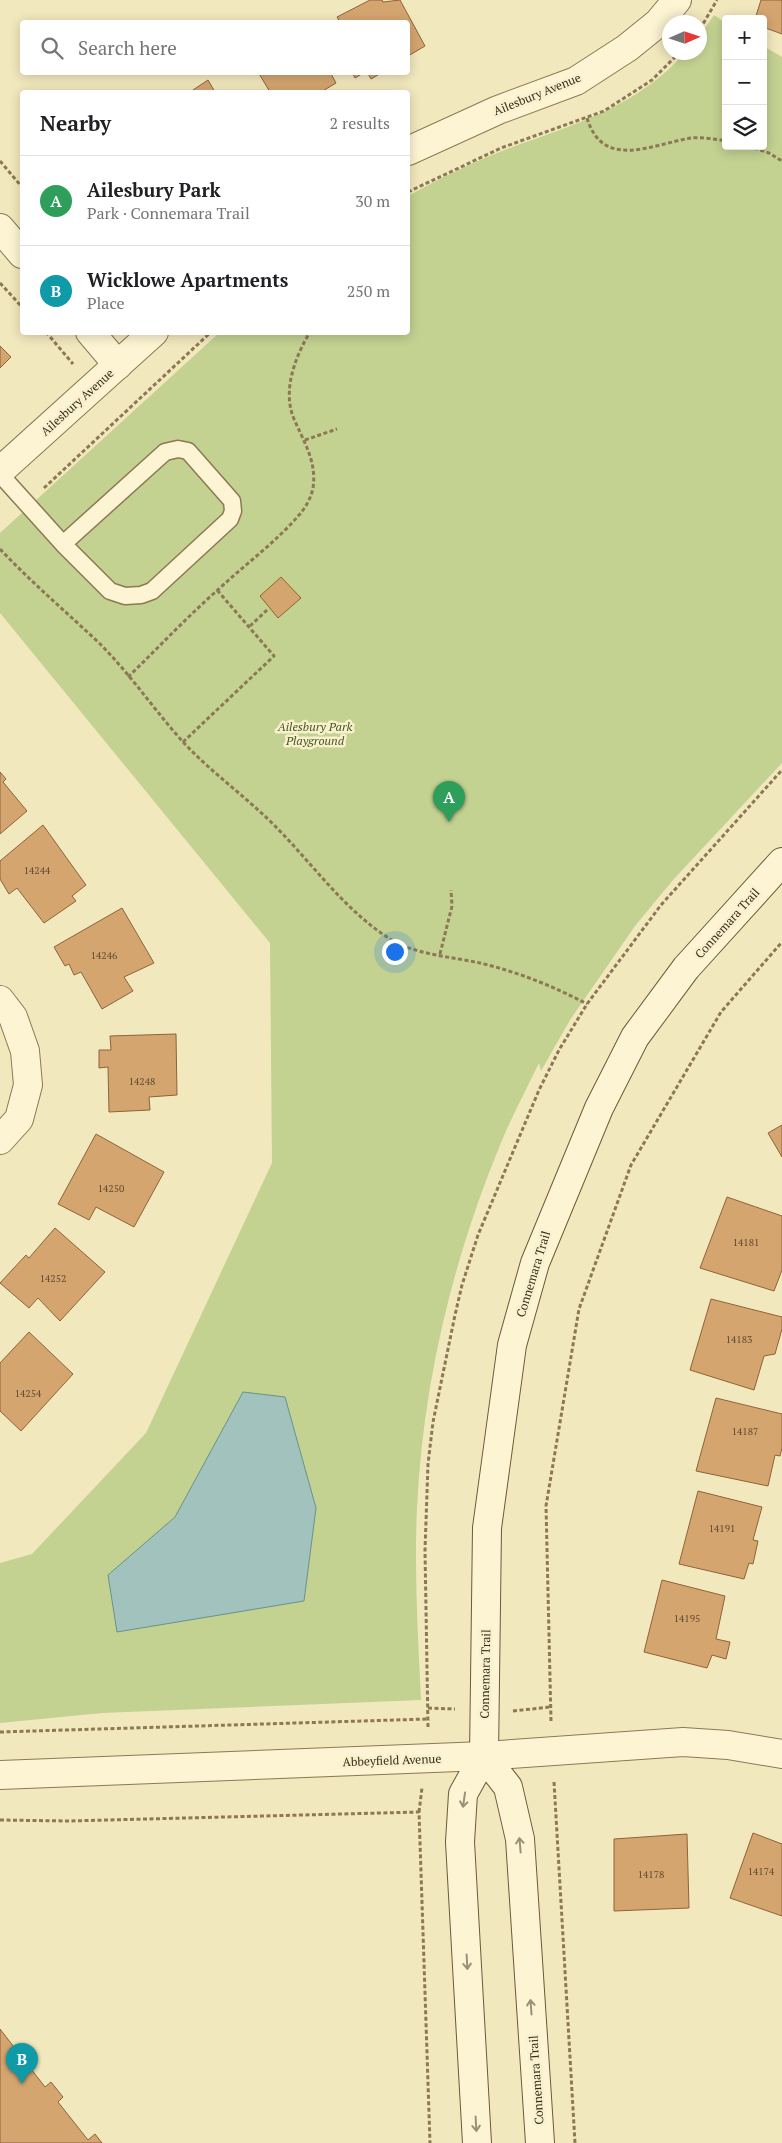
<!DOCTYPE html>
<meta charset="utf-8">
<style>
body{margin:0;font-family:"PT Serif",serif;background:#f6f6f6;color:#202124}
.controls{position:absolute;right:15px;top:15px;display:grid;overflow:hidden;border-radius:5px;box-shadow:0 2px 12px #0003}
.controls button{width:45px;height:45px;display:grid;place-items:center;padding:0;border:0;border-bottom:1px solid #e0e0e0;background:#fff;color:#202124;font:25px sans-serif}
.compass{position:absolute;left:662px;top:15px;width:45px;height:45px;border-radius:50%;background:#fff;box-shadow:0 2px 12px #0003;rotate:87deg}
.you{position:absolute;left:394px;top:951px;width:18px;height:18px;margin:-12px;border:4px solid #fff;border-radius:50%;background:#1a73e8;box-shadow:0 0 0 8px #1a73e833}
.badge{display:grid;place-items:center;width:32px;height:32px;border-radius:50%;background:#111827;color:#fff;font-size:16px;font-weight:700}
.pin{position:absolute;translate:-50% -41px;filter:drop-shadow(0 1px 2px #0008)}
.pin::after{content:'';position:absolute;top:26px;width:18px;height:15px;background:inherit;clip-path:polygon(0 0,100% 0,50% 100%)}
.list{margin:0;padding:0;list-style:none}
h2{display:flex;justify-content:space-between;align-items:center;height:65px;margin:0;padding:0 20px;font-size:21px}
h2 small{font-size:16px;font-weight:400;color:#757577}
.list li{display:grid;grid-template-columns:32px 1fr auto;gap:15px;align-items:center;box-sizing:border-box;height:90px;padding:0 20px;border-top:1px solid #e0e0e0}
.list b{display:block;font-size:19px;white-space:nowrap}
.list p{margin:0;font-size:16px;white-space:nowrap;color:#757577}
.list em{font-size:16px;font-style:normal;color:#757577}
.icon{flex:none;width:28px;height:28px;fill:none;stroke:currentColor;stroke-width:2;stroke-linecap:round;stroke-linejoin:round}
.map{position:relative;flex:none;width:782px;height:2143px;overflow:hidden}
.search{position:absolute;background:#fff;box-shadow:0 2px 12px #0003;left:20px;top:20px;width:390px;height:55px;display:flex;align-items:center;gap:12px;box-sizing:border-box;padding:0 18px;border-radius:5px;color:#757577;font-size:19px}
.panel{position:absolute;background:#fff;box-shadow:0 2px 12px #0003;left:20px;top:90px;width:390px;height:245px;border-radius:5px}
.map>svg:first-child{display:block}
.green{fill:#c3d191}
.water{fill:#a2c3bd;stroke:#68928c}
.building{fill:#d5a570;stroke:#8e6338}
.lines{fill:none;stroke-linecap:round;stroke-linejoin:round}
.lane-casing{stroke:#8d7855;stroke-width:19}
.street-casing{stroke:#8d7855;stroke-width:30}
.secondary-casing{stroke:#6e5938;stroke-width:30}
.path{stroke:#8d7855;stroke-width:3;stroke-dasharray:4 2.5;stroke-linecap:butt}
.lane{stroke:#fcf4d2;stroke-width:16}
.street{stroke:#fcf4d2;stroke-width:28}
.secondary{stroke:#fcf4d2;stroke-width:28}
.oneway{stroke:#9b9076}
.labels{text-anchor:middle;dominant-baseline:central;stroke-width:5;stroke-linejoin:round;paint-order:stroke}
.number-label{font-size:10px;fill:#614b30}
.street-label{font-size:12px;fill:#3a2d1b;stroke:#f9f1ce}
.park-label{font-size:12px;font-style:italic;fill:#44591f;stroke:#f9f1ce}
</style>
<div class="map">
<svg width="782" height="2143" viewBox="0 0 782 2143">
<rect width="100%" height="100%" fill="#f2e8be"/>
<path class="green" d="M714,15l12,8v123h37v-100l19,11v706l-109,117 -38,46 -65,94 -29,51 -2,-8c-12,25 -25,49 -36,75 -49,117 -80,242 -86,370 -3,64 1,128 4,192l-319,13 -102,10v-160l32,-9 114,-121 126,-270 -2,-220 -270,-330v-80l219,-200 189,-1v-136c31,-17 65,-34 99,-47 68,-25 128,-41 178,-96l15,-1v-17z"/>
<polygon class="water" points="243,1392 285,1397 316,1508 304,1601 117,1632 108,1575 175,1517"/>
<g class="building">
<polygon points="370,0 382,0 383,2 400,0 425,46 408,56 408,22 340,22 337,17"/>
<polygon points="761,0 782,0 782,34 763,27 763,19 755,19"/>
<polygon points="258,72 330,72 336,83 321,92 270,92"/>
<polygon points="352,72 365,72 355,78"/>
<polygon points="367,72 383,72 371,79"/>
<polygon points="208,80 215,92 190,92"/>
<polygon points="0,346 11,357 0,368"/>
<polygon points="281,577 301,598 278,618 260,596"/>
<polygon points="0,772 6,779 3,782 27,811 0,834"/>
<polygon points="43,825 86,885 72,896 76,901 44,923 17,888 9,894 0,879 0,861"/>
<polygon points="122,908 154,963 124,977 133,991 102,1009 81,972 74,975 69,964 65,966 54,947"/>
<polygon points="176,1034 177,1095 149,1097 150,1110 109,1112 108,1067 99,1068 99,1050 111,1050 110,1036"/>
<polygon points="782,1125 782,1157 768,1133"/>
<polygon points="96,1134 164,1172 134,1227 96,1207 89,1220 58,1204"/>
<polygon points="727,1197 782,1216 782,1270 774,1291 700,1268"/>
<polygon points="55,1228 105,1272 60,1321 38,1298 29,1308 0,1283 26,1255 29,1258"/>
<polygon points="711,1299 782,1317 782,1329 775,1354 764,1356 754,1390 690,1370"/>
<polygon points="29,1332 73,1374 21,1431 0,1411 0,1363"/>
<polygon points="716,1398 782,1414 782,1448 780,1456 775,1455 768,1486 696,1471"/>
<polygon points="698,1491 762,1507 753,1540 758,1541 753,1564 749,1563 744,1579 679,1564"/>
<polygon points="662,1580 725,1596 716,1639 730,1642 726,1659 712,1655 707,1668 644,1652"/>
<polygon points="753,1833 782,1844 782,1916 730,1898"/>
<polygon points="687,1834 689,1908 614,1911 614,1839"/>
<polygon points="0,2029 45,2087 51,2082 63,2097 58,2102 88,2140 95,2134 102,2143 0,2143"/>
</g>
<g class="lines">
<defs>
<polyline id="lane" points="0,474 63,544 110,591 125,596 141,595 152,591 230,519 233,511 232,501 188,451 178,449 165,452 63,544"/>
<g id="street">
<polyline points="408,151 498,110 576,81 627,48 658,23 677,0"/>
<polyline points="0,228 22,254"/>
<polyline points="90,332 118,365"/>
<polyline points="0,471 154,332"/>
<polyline points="0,1000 13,1017 25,1051 28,1085 19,1119 0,1140"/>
<polyline points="0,1775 484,1756 683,1742 728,1745 782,1754"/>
</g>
<g id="secondary">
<polyline points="484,1756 508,1787 520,1839 540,2143"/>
<polyline points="477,2143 460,1842 463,1794 484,1756 487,1528 512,1345 535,1263 599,1108 635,1037 686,968 782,862"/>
</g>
</defs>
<use href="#lane" class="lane-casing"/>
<use href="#street" class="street-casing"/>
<use href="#secondary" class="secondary-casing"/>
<g class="path">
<polyline points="700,29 717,0"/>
<path d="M587,118c16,53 66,26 104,20 11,-1 24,1 35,3"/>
<polyline points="748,146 769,153 782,161"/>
<polyline points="0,161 22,187"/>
<polyline points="408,192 501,148 604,111 652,80 680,52"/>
<polyline points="0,283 22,307"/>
<polyline points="46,332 73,364"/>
<polyline points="305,440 337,429"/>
<polyline points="44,488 211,332"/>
<path d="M0,549c31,33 64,61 97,92 32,31 57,69 87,102 28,30 61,53 90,82 39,39 73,89 121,117 25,13 58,15 85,21 38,9 73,23 107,41"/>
<polyline points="250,626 267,610"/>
<path d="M128,677c31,-30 61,-62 93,-90 26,-24 56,-46 78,-72 7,-8 12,-17 14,-27 4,-26 -9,-46 -19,-69 -12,-28 1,-62 16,-87"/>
<polyline points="183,742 274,656 217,590"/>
<polyline points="440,954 452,906 451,890"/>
<polyline points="428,1708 455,1709"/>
<polyline points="513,1711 550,1707"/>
<polyline points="551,1721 546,1506 579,1309 631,1165 721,1012 782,942"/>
<polyline points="428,1727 425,1550 428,1464 433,1422 455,1315 462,1285 478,1235 539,1090 559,1050 587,1004 661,905 782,770"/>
<polyline points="0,1732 428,1719"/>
<polyline points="554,1782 575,2143"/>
<polyline points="419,1812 422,1788"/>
<polyline points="0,1820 68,1821 419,1812 430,2143"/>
</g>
<use href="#lane" class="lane"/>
<use href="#street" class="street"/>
<use href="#secondary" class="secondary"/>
</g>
<defs><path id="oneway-shaft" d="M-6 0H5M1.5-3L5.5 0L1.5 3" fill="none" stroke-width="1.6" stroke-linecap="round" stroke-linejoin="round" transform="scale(1.25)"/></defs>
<g class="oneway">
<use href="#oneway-shaft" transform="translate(464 1800) rotate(98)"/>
<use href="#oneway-shaft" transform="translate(520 1845) rotate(-95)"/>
<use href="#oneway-shaft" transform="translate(467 1962) rotate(87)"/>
<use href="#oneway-shaft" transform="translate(531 2007) rotate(-94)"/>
<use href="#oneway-shaft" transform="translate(476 2124) rotate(87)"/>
</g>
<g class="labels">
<g class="number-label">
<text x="37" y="870">14244</text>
<text x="104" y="955">14246</text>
<text x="142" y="1081">14248</text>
<text x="111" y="1188">14250</text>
<text x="746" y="1242">14181</text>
<text x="53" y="1278">14252</text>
<text x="739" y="1339">14183</text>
<text x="28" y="1393">14254</text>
<text x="745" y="1431">14187</text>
<text x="722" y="1528">14191</text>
<text x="687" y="1618">14195</text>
<text x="761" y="1871">14174</text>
<text x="651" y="1874">14178</text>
</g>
<g class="street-label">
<text transform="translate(537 94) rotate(-22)">Ailesbury Avenue</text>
<text transform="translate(77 402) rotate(-42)">Ailesbury Avenue</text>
<text transform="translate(727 923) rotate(-48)">Connemara Trail</text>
<text transform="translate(533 1274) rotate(-73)">Connemara Trail</text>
<text transform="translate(485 1674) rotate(-89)">Connemara Trail</text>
<text transform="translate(392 1760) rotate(-2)">Abbeyfield Avenue</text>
<text transform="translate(536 2080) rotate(-94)">Connemara Trail</text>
</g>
<g class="park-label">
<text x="315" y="726">Ailesbury Park<tspan x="315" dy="14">Playground</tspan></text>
</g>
</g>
</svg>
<div class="controls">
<button>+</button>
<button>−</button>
<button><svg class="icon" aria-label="layers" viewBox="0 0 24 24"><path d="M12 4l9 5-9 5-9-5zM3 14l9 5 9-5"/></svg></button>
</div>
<svg class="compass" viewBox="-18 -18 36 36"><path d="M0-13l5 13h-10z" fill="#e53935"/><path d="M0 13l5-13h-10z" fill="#757577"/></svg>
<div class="you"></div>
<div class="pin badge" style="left:449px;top:822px;background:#2e9e5b">A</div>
<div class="pin badge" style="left:22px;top:2084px;background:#0f9aa8">B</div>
<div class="search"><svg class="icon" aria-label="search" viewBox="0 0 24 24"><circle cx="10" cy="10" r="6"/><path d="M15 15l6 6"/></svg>Search here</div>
<section class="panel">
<h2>Nearby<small>2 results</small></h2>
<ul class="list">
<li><span class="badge" style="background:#2e9e5b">A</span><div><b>Ailesbury Park</b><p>Park · Connemara Trail</p></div><em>30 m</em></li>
<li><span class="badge" style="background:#0f9aa8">B</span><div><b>Wicklowe Apartments</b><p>Place</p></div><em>250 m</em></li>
</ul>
</section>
</div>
